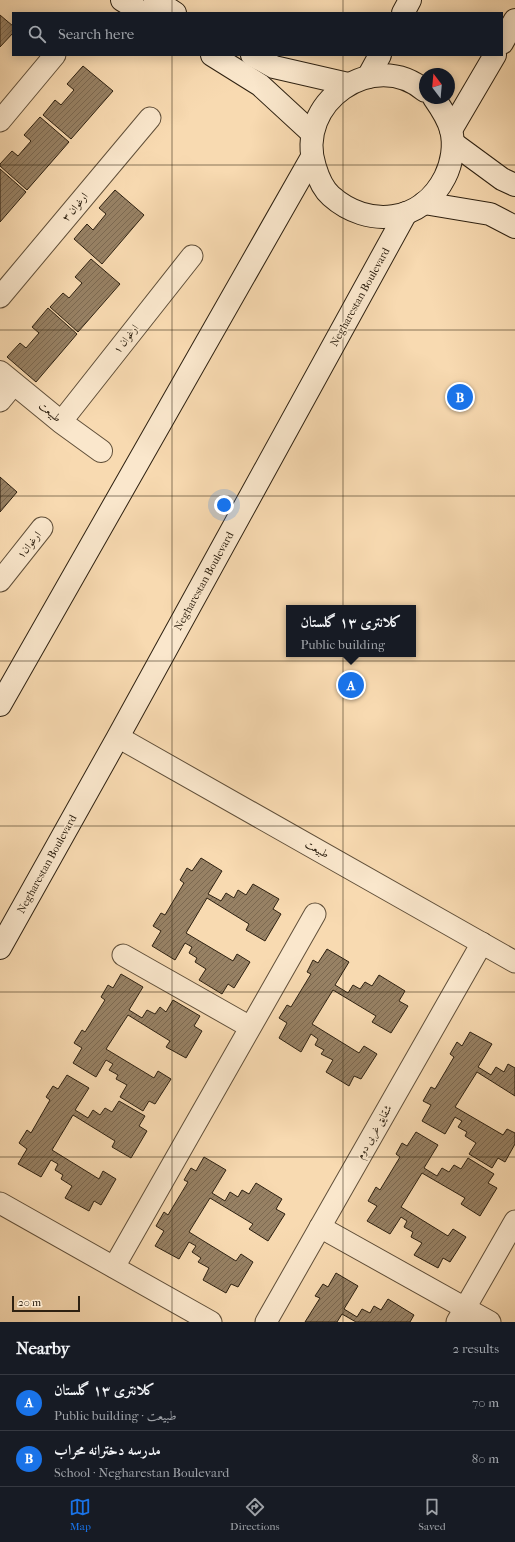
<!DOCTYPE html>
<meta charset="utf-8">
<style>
body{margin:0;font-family:"IM FELL French Canon",Amiri,serif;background:#242831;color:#f1f3f6}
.compass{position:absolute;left:419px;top:68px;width:36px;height:36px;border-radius:50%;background:#171b24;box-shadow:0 2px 10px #0003;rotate:344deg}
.scale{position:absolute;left:12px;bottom:10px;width:68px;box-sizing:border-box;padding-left:4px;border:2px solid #2e2111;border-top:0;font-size:11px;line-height:14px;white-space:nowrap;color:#2e2111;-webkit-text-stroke:3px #fae7cc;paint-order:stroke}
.you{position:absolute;left:224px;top:505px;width:14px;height:14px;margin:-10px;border:3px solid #fff;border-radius:50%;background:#1a73e8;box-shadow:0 0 0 6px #1a73e833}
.badge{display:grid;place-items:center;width:26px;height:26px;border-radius:50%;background:#1a73e8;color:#fff;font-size:13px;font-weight:700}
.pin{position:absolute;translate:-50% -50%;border:2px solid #fff;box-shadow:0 1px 4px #0006}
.popup{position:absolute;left:286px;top:605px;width:130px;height:52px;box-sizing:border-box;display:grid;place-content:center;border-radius:0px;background:#171b24;filter:drop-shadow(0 1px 3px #0005);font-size:13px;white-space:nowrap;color:#9ea1a6}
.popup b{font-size:15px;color:#f1f3f6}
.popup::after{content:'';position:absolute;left:50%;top:100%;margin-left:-8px;border:8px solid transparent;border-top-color:#171b24}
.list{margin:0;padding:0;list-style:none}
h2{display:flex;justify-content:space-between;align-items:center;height:52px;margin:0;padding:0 16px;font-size:17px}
h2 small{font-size:13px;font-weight:400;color:#9ea1a6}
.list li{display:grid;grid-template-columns:26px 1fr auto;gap:12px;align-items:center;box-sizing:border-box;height:56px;padding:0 16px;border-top:1px solid #363941}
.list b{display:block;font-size:15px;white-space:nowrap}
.list p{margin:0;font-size:13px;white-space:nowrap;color:#9ea1a6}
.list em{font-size:13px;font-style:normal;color:#9ea1a6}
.icon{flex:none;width:22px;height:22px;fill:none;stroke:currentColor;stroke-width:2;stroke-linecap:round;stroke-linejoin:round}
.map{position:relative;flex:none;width:515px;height:1322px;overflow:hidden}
.search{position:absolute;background:#171b24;box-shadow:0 2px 10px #0003;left:12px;right:12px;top:12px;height:44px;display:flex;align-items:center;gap:10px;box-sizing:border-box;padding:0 14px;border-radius:0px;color:#9ea1a6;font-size:15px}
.sheet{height:164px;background:#171b24}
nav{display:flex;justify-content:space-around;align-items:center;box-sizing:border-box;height:56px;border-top:1px solid #363941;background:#171b24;font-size:11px;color:#9ea1a6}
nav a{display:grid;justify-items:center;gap:2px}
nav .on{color:#1a73e8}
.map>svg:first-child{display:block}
.building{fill:url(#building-hatch);stroke:#2e2111}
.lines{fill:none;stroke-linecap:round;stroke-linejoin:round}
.minor-casing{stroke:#604f39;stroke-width:23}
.tertiary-casing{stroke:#604f39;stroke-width:24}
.secondary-casing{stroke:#2e2111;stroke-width:24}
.minor{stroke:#fae7cc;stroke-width:21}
.tertiary{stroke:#fae7cc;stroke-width:22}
.secondary{stroke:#fae7cc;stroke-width:22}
.grid{fill:none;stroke:#2e2111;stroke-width:1;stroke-opacity:0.55}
.labels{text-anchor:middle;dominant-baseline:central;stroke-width:3;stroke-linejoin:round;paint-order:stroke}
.street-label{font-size:11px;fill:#2e2111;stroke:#fae7cc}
</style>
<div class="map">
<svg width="515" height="1322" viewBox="0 0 515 1322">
<defs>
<pattern id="building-hatch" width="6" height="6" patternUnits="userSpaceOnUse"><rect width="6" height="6" fill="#978164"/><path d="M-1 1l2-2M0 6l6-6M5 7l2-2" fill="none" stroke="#7c6951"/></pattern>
</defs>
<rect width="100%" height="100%" fill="#f8dab1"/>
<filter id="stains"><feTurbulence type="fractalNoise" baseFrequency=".005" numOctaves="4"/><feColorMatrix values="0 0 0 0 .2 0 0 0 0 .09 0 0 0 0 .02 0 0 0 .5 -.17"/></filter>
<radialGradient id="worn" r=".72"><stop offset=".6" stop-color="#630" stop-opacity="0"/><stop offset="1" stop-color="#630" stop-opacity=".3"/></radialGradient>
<g class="building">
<polygon points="0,15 13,26 13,33 0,47"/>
<polygon points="83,66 113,91 71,139 43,115 55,100 61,105 74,90 67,84"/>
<polygon points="40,117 69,142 27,190 0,166 0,164 12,151 18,156 31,141 24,135"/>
<polygon points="0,169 26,192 0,222"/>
<polygon points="115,190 144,215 102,264 74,239 87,224 93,230 106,214 99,208"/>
<polygon points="91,259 120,284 78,332 50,307 63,293 69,298 82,283 75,277"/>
<polygon points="48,308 77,334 36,382 7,357 20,343 26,348 39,333 32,327"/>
<polygon points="0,477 17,492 0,512"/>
<polygon points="201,858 222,871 208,894 221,901 226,893 234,898 238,890 246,895 253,884 279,899 273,909 281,914 265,941 246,930 249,924 207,898 186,933 233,961 237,954 250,962 234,988 228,984 222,994 199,980 206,969 195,962 197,958 189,953 192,947 185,943 175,960 152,946 161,931 153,926 161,913 165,915 184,883 180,880 187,868 192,871"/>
<polygon points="327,949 349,962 335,985 348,993 353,985 360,989 365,982 372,986 379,975 405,991 399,1001 408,1006 391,1033 372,1022 376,1016 333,990 312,1024 359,1053 364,1046 377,1054 361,1079 354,1076 349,1086 326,1072 333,1060 321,1054 324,1050 315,1045 318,1039 311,1034 301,1052 279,1038 287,1023 279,1018 287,1005 291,1007 311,974 307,972 313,960 318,963"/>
<polygon points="121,974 143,987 129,1010 142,1018 147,1010 155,1014 160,1007 166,1012 173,1000 200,1016 194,1026 202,1031 186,1058 166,1047 170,1041 128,1015 106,1049 154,1078 158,1071 171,1079 155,1104 149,1101 143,1111 120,1097 127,1085 116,1079 118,1075 109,1070 113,1064 106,1060 96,1077 73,1063 82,1048 74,1043 82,1030 85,1032 105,1000 101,997 108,985 113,988"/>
<polygon points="470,1032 492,1044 478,1067 491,1075 496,1067 504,1072 508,1064 515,1068 515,1096 477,1072 455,1107 503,1135 507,1129 515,1133 515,1144 505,1162 498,1158 492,1168 469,1154 476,1143 465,1136 467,1132 458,1127 462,1121 455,1117 445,1134 422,1121 431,1105 423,1101 431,1087 435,1089 454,1057 450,1054 457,1042 462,1046"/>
<polygon points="67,1075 89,1088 75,1110 88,1118 93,1110 100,1115 105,1108 112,1112 119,1101 145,1116 139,1126 147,1131 131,1158 112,1147 115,1141 73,1115 52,1150 99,1179 103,1171 116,1179 101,1205 94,1201 89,1211 65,1198 72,1186 61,1179 63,1175 55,1170 58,1164 51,1160 41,1177 18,1164 27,1149 19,1143 27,1130 31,1133 50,1100 46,1097 53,1086 58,1089"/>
<polygon points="416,1132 438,1145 424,1168 437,1176 442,1168 449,1172 454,1165 461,1169 468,1158 494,1174 488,1183 497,1188 480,1216 461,1204 465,1198 422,1173 401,1207 448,1236 453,1229 466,1237 450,1262 443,1258 438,1268 414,1255 422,1243 411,1237 413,1232 404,1227 407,1221 401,1217 390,1234 367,1221 377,1206 368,1201 376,1187 380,1190 400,1157 396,1154 402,1143 407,1146"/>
<polygon points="204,1157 226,1170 212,1193 225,1201 230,1192 238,1197 242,1190 249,1194 256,1183 282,1199 276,1209 285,1214 268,1241 249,1229 253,1224 210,1198 189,1232 236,1261 241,1254 253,1262 238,1287 231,1284 226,1293 203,1280 209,1268 198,1262 201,1258 192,1252 196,1246 189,1242 179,1259 155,1246 164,1231 156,1226 164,1212 168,1215 188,1182 184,1180 191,1168 196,1171"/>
<polygon points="336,1273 358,1286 344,1309 357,1317 362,1309 370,1313 374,1306 381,1310 388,1299 414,1315 410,1322 356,1322 342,1314 337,1322 305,1322 320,1298 315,1296 323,1284 328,1287"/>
</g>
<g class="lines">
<defs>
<g id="minor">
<polyline points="0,121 55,55"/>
<polyline points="0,297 150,118"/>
<polyline points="0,401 14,384"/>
<polyline points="61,422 192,256"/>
<polyline points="0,581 42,528"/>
<polyline points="118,737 515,962"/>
<polyline points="123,955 250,1027"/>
<polyline points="0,1203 211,1322"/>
<polyline points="320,1227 490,1322"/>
<polyline points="114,1267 315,914"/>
<polyline points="266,1322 482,943"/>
<polyline points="457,1322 515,1221"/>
</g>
<polyline id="tertiary" points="0,372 61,422 101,451"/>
<g id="secondary">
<polyline points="122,0 143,13"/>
<polyline points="155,0 175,13"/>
<polyline points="403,13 410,0"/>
<polyline points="502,43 515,20"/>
<polyline points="212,55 260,85 312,133"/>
<polyline points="252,55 274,67 348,84"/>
<polyline points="368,77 380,55"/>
<path d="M425,91c-51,-44 -131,12 -110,76 3,10 8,22 16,29 37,33 91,27 114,-19 7,-14 10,-32 6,-47 -3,-12 -10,-22 -17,-32"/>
<polyline points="451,130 495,55"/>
<polyline points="453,143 502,179 515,185"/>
<polyline points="424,203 490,214 515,227"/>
<polyline points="0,705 312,157"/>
<polyline points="0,948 118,737 406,213"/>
</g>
</defs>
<use href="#minor" class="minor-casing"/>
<use href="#tertiary" class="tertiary-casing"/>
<use href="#secondary" class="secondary-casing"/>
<use href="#minor" class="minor"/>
<use href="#tertiary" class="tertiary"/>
<use href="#secondary" class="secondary"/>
</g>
<path class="grid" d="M172,0v13M343,0v13M172,55v1267M343,55v1267M0,165h515M0,330h515M0,496h515M0,661h515M0,826h515M0,992h515M0,1157h515"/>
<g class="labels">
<g class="street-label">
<text transform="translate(75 207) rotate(-50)">ارغوان ۳</text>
<text transform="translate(360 297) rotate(-61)">Negharestan Boulevard</text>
<text transform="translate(126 339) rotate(-52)">ارغوان ۱</text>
<text transform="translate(50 412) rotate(39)">طبیعت</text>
<text transform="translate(29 545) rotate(-51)">ارغوان۱</text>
<text transform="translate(204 581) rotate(-61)">Negharestan Boulevard</text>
<text transform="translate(317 849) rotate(29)">طبیعت</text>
<text transform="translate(47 864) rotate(-61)">Negharestan Boulevard</text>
<text transform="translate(374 1132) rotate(-60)">شقایق غربی دوم</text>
</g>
</g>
<rect width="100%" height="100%" filter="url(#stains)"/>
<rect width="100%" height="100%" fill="url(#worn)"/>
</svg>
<svg class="compass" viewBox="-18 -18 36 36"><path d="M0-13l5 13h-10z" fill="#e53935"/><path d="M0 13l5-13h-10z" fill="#9ea1a6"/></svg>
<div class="scale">20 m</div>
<div class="you"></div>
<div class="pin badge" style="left:351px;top:685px">A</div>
<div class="popup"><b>کلانتری ۱۳ گلستان</b>Public building</div>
<div class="pin badge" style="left:460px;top:397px">B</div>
<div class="search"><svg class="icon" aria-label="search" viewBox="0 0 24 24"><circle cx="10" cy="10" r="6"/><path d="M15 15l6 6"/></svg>Search here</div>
</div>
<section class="sheet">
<h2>Nearby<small>2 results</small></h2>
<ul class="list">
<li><span class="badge">A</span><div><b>کلانتری ۱۳ گلستان</b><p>Public building · طبیعت</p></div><em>70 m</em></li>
<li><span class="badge">B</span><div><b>مدرسه دخترانه محراب</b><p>School · Negharestan Boulevard</p></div><em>80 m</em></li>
</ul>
</section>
<nav>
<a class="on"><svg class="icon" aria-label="map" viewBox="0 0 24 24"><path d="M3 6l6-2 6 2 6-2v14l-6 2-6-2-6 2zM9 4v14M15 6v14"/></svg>Map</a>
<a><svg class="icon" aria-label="directions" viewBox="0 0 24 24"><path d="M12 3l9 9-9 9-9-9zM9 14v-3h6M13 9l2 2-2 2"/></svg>Directions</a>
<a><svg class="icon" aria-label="saved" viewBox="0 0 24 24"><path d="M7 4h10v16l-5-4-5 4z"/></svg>Saved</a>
</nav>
